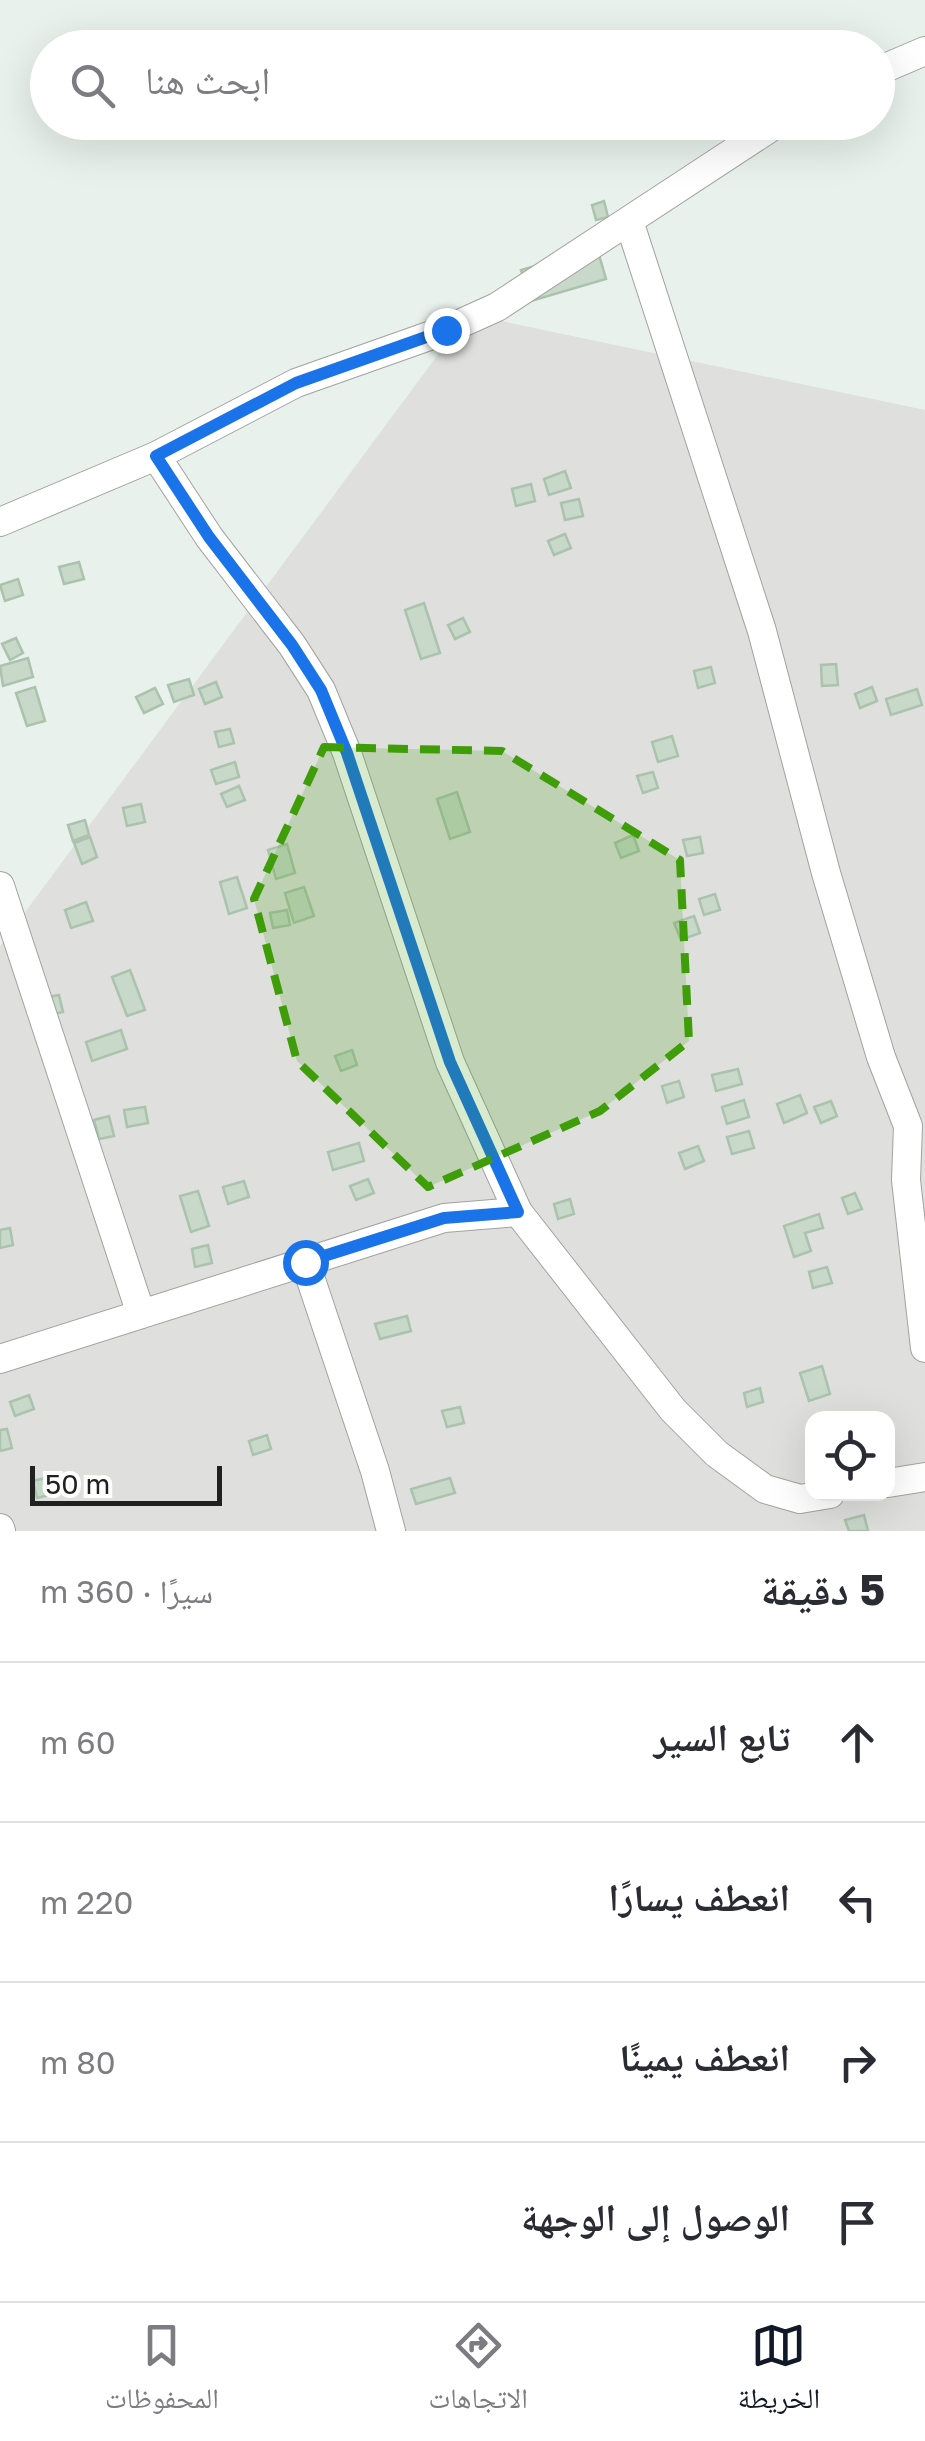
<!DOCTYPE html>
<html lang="ar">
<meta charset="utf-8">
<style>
body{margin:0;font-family:"Golos Text","Noto Naskh Arabic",sans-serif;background:#f7f7f7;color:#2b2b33;direction:rtl}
.controls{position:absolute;right:30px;bottom:30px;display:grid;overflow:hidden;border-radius:20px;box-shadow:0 10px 40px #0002}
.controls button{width:90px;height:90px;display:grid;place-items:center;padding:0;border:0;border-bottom:2px solid #e1e1e2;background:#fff;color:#2b2b33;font:50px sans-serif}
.scale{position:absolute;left:30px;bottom:25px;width:192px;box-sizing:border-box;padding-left:10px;border:5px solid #212121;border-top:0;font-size:28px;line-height:35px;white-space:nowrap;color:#212121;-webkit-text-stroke:8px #fff;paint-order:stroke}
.stop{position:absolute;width:30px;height:30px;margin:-22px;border:8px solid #1a73e8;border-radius:50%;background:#fff}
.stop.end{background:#1a73e8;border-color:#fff;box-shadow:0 2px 10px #0008}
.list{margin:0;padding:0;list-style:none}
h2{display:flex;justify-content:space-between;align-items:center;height:130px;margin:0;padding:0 40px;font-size:42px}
h2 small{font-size:32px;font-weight:400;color:#7c7c81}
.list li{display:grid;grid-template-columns:65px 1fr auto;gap:30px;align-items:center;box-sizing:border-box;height:160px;padding:0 40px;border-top:2px solid #e1e1e2}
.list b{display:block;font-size:38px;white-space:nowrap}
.list em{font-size:32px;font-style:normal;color:#7c7c81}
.icon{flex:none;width:55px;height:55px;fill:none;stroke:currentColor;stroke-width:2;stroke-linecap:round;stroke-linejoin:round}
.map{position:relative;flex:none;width:925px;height:1531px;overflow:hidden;direction:ltr}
.search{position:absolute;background:#fff;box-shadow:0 10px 40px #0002;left:30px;right:30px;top:30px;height:110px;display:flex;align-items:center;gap:25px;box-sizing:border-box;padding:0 35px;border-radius:55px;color:#7c7c81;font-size:38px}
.sheet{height:770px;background:#fff}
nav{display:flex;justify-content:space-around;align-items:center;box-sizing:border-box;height:140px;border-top:2px solid #e1e1e2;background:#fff;font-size:28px;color:#7c7c81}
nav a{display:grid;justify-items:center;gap:5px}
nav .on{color:#111827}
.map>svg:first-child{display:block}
.residential{fill:#dfdfde;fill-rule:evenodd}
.building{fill:#c8d8c9;stroke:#aac3ac;stroke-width:2.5}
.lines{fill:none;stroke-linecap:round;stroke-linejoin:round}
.street-casing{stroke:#a2a2a2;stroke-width:30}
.street{stroke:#fff;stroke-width:28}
.route{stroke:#1a73e8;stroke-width:12}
.marked{fill:#409d0a;fill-opacity:0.2;stroke:#409d0a;stroke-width:8;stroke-dasharray:20 12;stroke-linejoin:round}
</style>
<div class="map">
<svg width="925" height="1531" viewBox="0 0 925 1531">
<rect width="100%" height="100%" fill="#e8f1eb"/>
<path class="residential" d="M468,314l457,96v1121h-925v-585zM812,1418h76v76h-76z"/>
<g class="building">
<polygon points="604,201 608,217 596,220 592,205"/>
<polygon points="597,248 606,279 531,301 521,270"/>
<polygon points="565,471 571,488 549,495 544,479"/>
<polygon points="531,484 535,501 516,506 512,489"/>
<polygon points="579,499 583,516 565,520 561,503"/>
<polygon points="565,534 571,548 554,555 548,541"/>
<polygon points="79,562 84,579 64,584 59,567"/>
<polygon points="18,579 23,595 5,601 0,585"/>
<polygon points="424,603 440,653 421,659 405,610"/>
<polygon points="463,618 470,632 455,639 448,625"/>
<polygon points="16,638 23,653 10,660 2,644"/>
<polygon points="28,658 33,677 3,686 0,666"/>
<polygon points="836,664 838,685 822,686 821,665"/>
<polygon points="711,667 715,683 698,688 694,671"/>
<polygon points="189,679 194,695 174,702 168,685"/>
<polygon points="216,682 222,697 205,704 199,689"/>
<polygon points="35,687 45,721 27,726 16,693"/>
<polygon points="872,687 877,701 860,708 855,694"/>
<polygon points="155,688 163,704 144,713 136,697"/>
<polygon points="917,689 922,705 891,715 886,699"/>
<polygon points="230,729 234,743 219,747 215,732"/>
<polygon points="672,736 678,756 658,762 652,742"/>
<polygon points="235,762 239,777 216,784 211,770"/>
<polygon points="653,772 658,788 643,793 637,776"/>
<polygon points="239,786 245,800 227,807 221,794"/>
<polygon points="457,792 470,832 450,839 437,799"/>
<polygon points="141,804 145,822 127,826 123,808"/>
<polygon points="85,820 89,835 73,841 68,825"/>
<polygon points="633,835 639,851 621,858 615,843"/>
<polygon points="90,837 97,857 82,864 74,843"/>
<polygon points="700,837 703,853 687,856 683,840"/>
<polygon points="287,844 295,873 276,879 268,850"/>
<polygon points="237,877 247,908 229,914 220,882"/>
<polygon points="304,887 314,916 294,923 285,893"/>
<polygon points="715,894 720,910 704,915 699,899"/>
<polygon points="86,902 93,921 71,928 65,910"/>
<polygon points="287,910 290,925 273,928 270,913"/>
<polygon points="694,916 700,933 681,940 674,923"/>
<polygon points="130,970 145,1010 127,1016 112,977"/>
<polygon points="59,995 63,1012 47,1015 43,998"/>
<polygon points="121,1030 127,1049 92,1061 86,1042"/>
<polygon points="352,1050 357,1065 341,1071 335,1056"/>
<polygon points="738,1069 742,1084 716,1091 712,1075"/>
<polygon points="679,1081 684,1097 667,1103 662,1086"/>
<polygon points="800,1095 807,1113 784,1123 777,1104"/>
<polygon points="744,1100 749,1117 727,1124 722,1107"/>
<polygon points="831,1101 837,1116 821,1123 814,1107"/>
<polygon points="145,1107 148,1123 127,1127 124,1110"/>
<polygon points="109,1116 114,1136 99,1139 94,1120"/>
<polygon points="749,1131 754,1148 732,1154 727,1137"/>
<polygon points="359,1143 364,1161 333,1170 328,1152"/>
<polygon points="698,1146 704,1161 685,1169 679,1153"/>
<polygon points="368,1179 374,1193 356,1200 350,1186"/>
<polygon points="244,1181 249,1197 228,1204 223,1187"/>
<polygon points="198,1191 209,1226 191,1232 180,1196"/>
<polygon points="855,1193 862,1209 848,1214 842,1198"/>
<polygon points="570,1199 574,1214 558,1219 554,1204"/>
<polygon points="819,1214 823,1228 805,1233 811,1251 794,1257 784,1226"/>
<polygon points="10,1228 13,1245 0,1248 0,1230"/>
<polygon points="208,1245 212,1263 195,1267 192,1249"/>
<polygon points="827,1267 832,1283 813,1288 809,1272"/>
<polygon points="407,1316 411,1331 380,1339 375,1324"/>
<polygon points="822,1366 830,1394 809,1401 800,1373"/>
<polygon points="760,1388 763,1402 747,1407 744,1393"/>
<polygon points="29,1395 34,1409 15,1416 10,1402"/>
<polygon points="460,1407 464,1423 447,1427 442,1411"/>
<polygon points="7,1429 12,1448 0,1451 0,1430"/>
<polygon points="267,1435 271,1449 253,1455 249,1441"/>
<polygon points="49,1477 54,1494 37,1498 33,1481"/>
<polygon points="450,1478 455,1493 416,1504 411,1489"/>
<polygon points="864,1515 868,1531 849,1531 845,1520"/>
</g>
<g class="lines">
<defs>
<g id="street">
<polyline points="878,71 925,51"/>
<polyline points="629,221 762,631 826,873 881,1057 908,1126 906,1180 925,1348"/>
<polyline points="156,456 209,537 292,645 321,690 347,753 450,1062 518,1212 673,1410 717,1454 765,1489 800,1499 830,1494"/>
<polyline points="0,522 156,456 296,383 446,330 497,307 779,122"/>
<polyline points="0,886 141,1314"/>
<polyline points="305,1262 375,1471 391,1531"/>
<polyline points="0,1359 444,1218 518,1212"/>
<polyline points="888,1483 925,1477"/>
<polyline points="0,1528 1,1531"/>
</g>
</defs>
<use href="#street" class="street-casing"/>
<use href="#street" class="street"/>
</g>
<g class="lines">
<polyline class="route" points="305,1262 444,1218 518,1212 450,1062 347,753 321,690 292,645 209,537 156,456 296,383 446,330"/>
</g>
<path class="marked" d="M324,747l178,4 178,109 9,181 -89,70 -172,76 -131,-126 -43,-162z"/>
</svg>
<div class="controls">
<button><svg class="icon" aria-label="locate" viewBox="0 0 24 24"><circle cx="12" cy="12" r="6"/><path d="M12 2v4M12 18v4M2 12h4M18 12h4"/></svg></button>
</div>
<div class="scale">50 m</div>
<div class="stop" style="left:305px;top:1262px"></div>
<div class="stop end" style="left:446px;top:330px"></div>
<div class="search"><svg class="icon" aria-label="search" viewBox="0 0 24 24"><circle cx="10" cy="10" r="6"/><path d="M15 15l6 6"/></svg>ابحث هنا</div>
</div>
<section class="sheet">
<h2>5 دقيقة<small>سيرًا · 360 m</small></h2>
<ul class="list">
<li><svg class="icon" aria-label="ahead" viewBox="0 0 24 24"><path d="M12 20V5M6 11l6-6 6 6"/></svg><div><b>تابع السير</b></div><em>60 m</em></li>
<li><svg class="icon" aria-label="left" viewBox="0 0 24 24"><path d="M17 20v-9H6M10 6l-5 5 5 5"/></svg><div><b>انعطف يسارًا</b></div><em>220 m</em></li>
<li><svg class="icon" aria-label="right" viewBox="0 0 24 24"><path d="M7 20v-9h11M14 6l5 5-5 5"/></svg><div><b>انعطف يمينًا</b></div><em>80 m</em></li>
<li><svg class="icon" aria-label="arrive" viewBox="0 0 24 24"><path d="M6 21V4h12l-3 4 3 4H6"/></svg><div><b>الوصول إلى الوجهة</b></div></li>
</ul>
</section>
<nav>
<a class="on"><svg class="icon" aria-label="map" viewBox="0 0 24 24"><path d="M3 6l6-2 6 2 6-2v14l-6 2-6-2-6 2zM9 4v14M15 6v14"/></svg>الخريطة</a>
<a><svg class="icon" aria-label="directions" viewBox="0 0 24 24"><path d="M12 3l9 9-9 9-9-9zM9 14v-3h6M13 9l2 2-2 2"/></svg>الاتجاهات</a>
<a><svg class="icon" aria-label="saved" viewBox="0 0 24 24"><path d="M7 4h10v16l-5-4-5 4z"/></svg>المحفوظات</a>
</nav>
